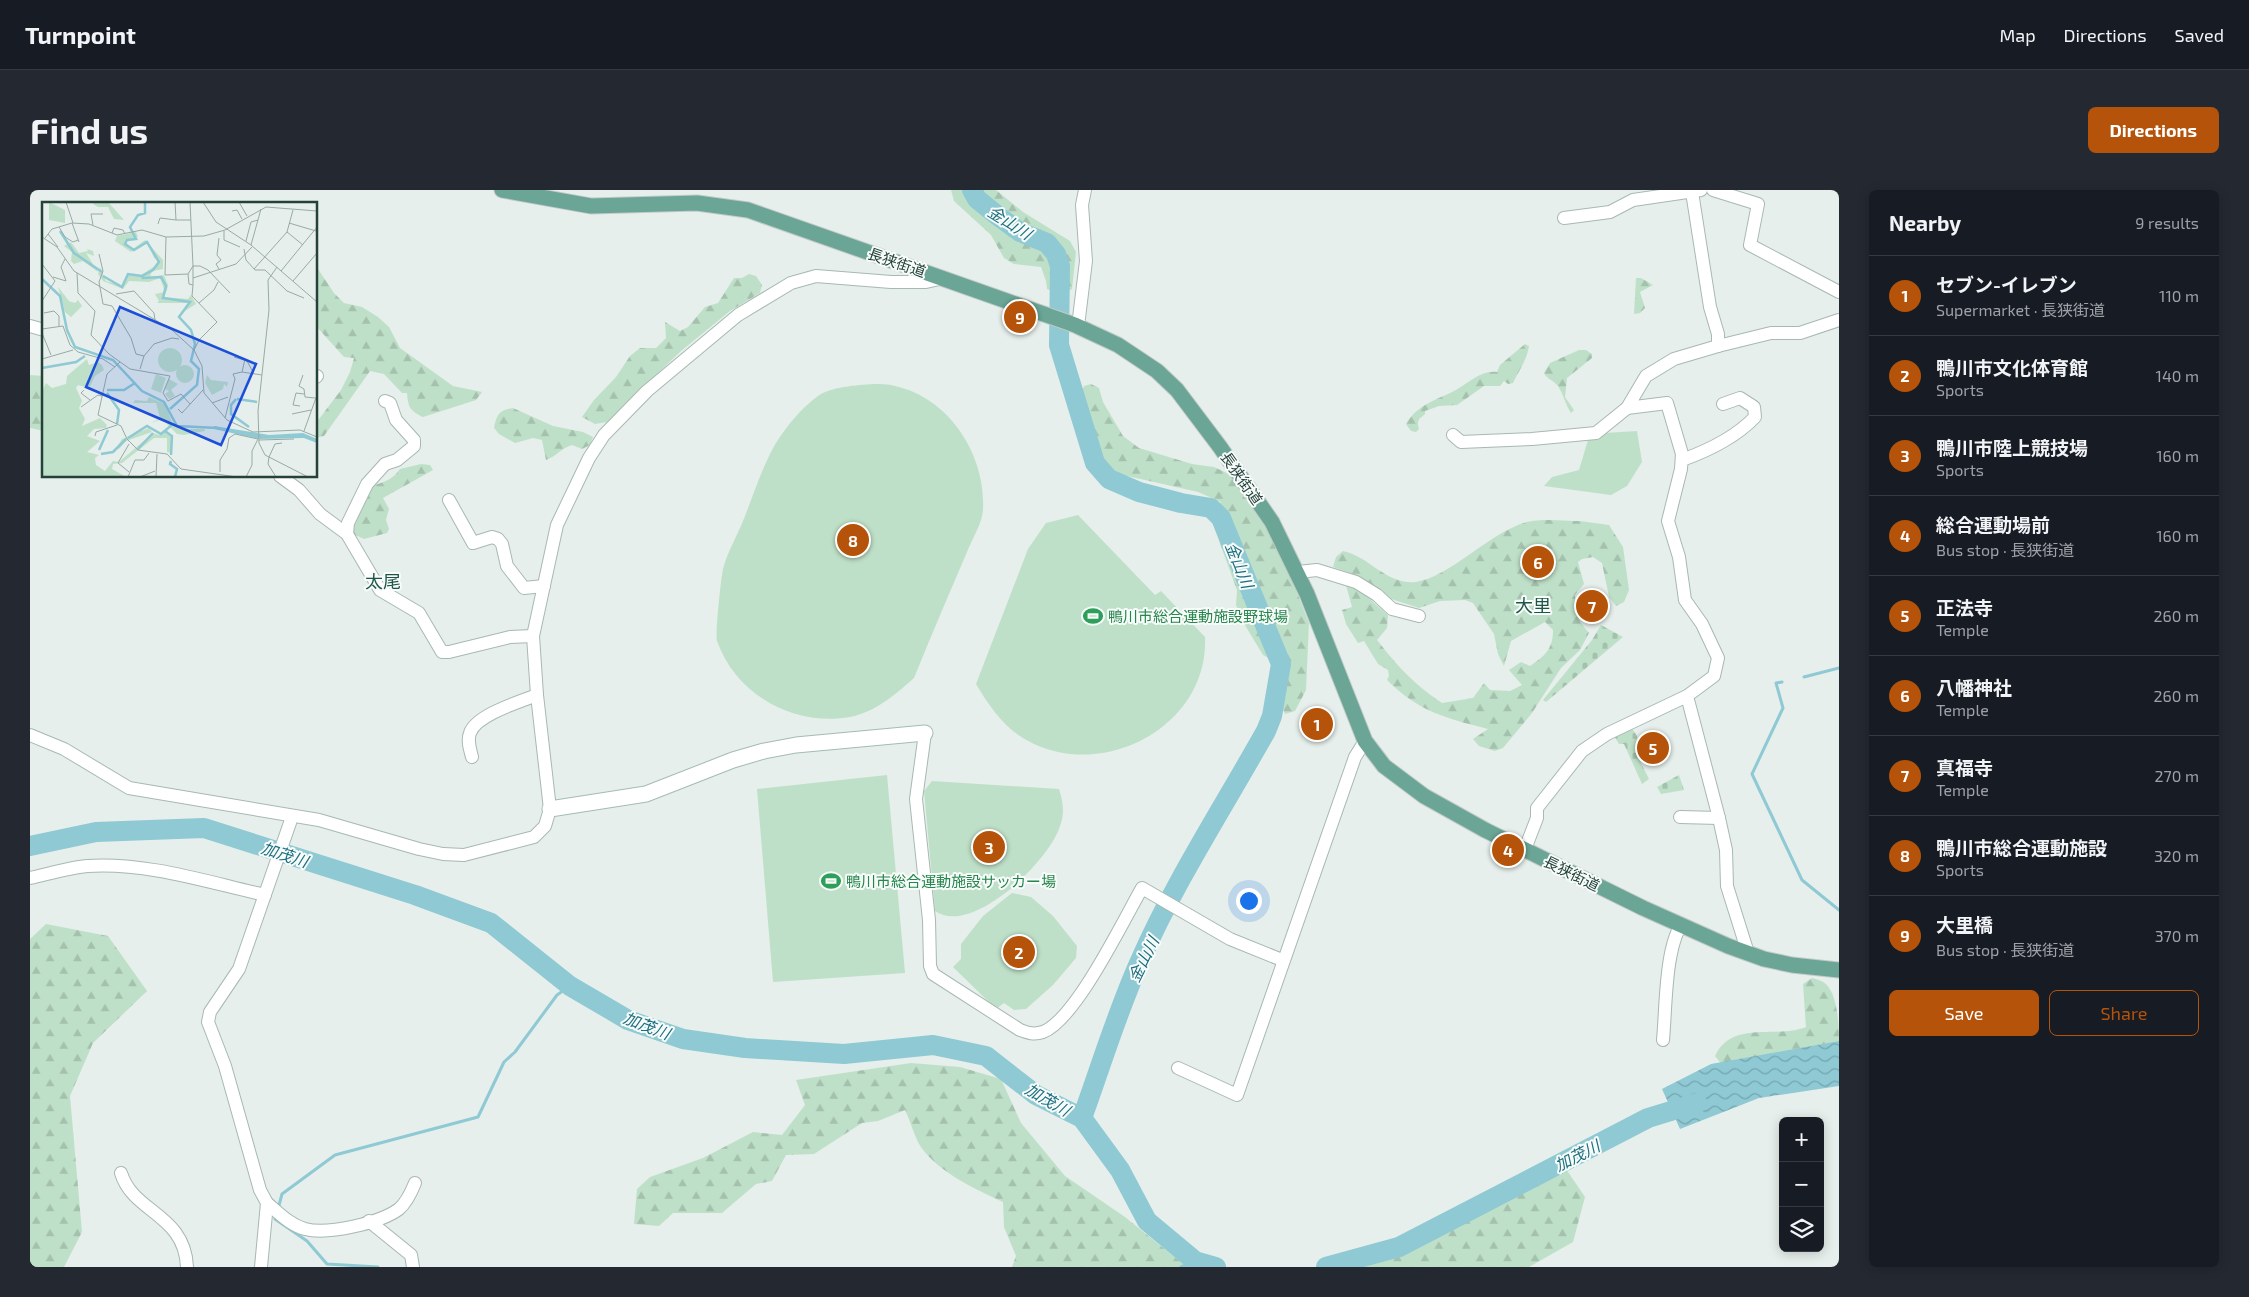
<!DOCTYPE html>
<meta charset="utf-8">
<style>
body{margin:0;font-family:"Exo 2","Noto Sans JP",sans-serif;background:#242831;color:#f1f3f6}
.controls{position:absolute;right:15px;bottom:15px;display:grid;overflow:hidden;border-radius:8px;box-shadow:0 2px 12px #0003}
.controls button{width:45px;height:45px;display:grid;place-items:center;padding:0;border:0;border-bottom:1px solid #363941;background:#171b24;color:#f1f3f6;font:25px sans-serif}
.you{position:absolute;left:1218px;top:710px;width:18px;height:18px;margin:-12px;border:4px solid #fff;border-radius:50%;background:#1a73e8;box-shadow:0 0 0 8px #1a73e833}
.badge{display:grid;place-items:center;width:32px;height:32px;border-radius:50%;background:#b45309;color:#fff;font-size:16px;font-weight:700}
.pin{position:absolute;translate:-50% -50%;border:2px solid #fff;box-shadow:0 1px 5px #0006}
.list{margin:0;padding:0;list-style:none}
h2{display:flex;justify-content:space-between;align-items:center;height:65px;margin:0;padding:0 20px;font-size:21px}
h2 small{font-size:16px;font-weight:400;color:#9ea1a6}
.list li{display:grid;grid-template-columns:32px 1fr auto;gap:15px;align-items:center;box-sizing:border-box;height:80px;padding:0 20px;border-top:1px solid #363941}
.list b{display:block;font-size:19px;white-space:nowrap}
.list p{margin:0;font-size:16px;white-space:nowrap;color:#9ea1a6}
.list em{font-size:16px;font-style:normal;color:#9ea1a6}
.actions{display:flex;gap:10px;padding:15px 20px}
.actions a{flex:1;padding:11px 0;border:1px solid #b45309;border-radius:8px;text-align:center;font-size:18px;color:#b45309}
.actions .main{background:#b45309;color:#fff}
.icon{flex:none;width:28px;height:28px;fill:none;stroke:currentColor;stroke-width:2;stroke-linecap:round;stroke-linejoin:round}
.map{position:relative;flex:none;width:1809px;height:1077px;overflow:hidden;border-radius:8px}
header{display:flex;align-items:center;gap:30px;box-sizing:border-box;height:70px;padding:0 25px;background:#171b24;border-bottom:1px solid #363941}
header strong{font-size:24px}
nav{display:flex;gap:28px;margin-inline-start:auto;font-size:18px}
.intro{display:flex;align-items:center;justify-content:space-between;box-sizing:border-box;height:120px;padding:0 30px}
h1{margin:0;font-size:35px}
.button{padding:12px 22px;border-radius:8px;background:#b45309;color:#fff;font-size:18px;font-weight:700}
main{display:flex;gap:30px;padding:0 30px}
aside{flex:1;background:#171b24;border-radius:8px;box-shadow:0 2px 12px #0003}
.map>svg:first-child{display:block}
.green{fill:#bfe0c8}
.forest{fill:url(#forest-firs)}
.cemetery{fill:url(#cemetery-stones)}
.water{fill:url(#water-waves)}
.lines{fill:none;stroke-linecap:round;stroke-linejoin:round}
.stream{stroke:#8ec9d4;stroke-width:3}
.river{stroke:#8ec9d4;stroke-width:20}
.street-casing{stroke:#a8b8b2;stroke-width:14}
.secondary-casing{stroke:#a4bbb3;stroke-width:17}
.primary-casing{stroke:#c2cac8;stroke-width:17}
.street{stroke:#fff;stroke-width:12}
.secondary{stroke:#fff;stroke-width:15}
.primary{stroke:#6aa596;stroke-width:15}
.labels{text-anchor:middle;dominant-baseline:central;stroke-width:4;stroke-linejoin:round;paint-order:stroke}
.street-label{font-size:15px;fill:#24423a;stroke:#f7fbf9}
.leisure-label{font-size:15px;fill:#27864d;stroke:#f7fbf9;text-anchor:start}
.water-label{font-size:16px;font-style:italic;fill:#1c6f80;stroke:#f7fbf9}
.quarter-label{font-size:18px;fill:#1f5548;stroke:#f7fbf9}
.inset-river{fill:none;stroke:#8ec9d4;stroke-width:2.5}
.inset-road{fill:none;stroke:#98aaa4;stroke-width:1}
.view{fill:#1d4ed8;fill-opacity:0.15;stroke:#1d4ed8;stroke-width:2.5}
.inset-edge{fill:none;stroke:#24423a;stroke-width:2.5}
</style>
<header>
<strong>Turnpoint</strong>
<nav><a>Map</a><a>Directions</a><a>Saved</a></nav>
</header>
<div class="intro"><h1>Find us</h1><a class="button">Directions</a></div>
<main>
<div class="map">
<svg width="1809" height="1077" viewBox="0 0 1809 1077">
<defs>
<pattern id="forest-firs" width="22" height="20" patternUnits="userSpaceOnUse" patternTransform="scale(1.25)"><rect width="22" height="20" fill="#bfe0c8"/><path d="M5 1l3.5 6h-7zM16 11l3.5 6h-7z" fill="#a4c1ad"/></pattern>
<pattern id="cemetery-stones" width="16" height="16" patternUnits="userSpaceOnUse" patternTransform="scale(1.25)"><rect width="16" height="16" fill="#bfe0c8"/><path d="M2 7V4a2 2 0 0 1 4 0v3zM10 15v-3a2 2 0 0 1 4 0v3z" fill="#a4c1ad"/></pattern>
<pattern id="water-waves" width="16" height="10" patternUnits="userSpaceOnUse" patternTransform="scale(1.25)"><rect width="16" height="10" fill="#8ec9d4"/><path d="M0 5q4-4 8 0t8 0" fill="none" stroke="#74a5ad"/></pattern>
</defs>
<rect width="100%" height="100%" fill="#e6efeb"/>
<g class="green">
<path d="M843,194c7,0 15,0 22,2 55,12 91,70 88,123 0,13 -11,30 -16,43 -18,42 -36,84 -53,126 -19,17 -39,34 -64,39 -56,10 -114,-22 -133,-76 -2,-7 4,-63 6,-72 4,-16 14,-33 20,-48 11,-27 22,-64 39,-87 9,-13 23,-29 36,-38 11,-9 40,-11 55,-12z"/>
<polygon points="1607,241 1612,272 1597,296 1581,305 1514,296 1522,287 1549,280 1558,250 1575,243"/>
<path d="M1048,325l77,80 6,-4 44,46c4,86 -95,142 -171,107 -27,-12 -43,-35 -58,-60l52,-135 18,-26z"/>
<polygon points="857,585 875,783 743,792 727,599"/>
<path d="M902,591l127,8c4,13 6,24 1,37 -10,34 -88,111 -125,85l-11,-120z"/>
<polygon points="982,703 1001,707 1023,726 1047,756 1046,768 1023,795 996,819 984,820 974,813 966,819 923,777 931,769 931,754 953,726"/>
</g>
<g class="forest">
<path d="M921,0h45l27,22 47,29 6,11 -4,37c-9,6 -16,4 -25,0l-1,-8 -5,-14 -27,-3 -10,-6 -13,-23 -37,-34z"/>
<path d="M286,76l18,27 10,10 18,4 16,10 11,10 11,21 53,38 29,6 -6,8 -53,17c-13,-6 -15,-10 -16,-24h-5l-18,-19 -14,-3 -46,65 -5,1 -3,4v-18l25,-33 9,-18 4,-14 -10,-1 -28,-31z"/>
<polygon points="719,84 726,86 732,95 730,103 700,121 651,161 577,232 565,234 552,227 564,210 586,187 600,166 610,158 626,158 636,148 635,132 650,141 658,137 675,117 688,113 704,88 712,88"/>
<polygon points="1606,88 1611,88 1623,95 1610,102 1615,118 1610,123 1604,124"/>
<path d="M1495,154l4,2c-2,14 -10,24 -16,37l-5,1 -4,-3 -4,5h-16l-27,19 -18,1 -14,5v3c-5,5 -9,5 -6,15l-3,3 -5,-1 -5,-7c11,-19 30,-24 48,-33 14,-7 26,-21 43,-19l3,-7z"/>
<path d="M1549,160h7l6,4v4l-25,20 -2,19 9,13 -3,3c-6,-9 -9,-24 -15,-29 -5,-5 -9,-5 -12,-11l6,-10z"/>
<polygon points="0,185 14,186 14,241 0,238"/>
<polygon points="1061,194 1069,198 1073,212 1093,246 1109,258 1162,274 1184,277 1201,285 1237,338 1255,372 1279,433 1276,500 1265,521 1255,524 1251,515 1253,490 1242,470 1233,465 1213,432 1206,415 1207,400 1181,329 1191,312 1168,302 1093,285 1078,277 1066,261 1057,214 1051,202 1054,196"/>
<path d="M483,218l40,18 30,6 10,5 -3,8 -8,4 -10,-4c-11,3 -16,12 -26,15l-4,-20 -9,-2 -18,5 -16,-9 -5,-6c3,-14 5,-18 19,-20z"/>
<path d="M391,274l9,1 3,5 -50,28 6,11 -3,11 3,9 -2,4 -23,6 -13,-6c0,-12 7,-15 12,-25 3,-8 5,-15 9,-23 11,-1 22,-7 28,-16z"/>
<path d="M1550,331l29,4 14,22 6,43 -5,12 -8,4 -7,-9 -7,-34 -9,-6 -11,2 -4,3 6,22 -9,11c0,16 3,26 14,38l-9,17 -19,18 -29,45 -29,35 -8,3 -16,-5 -6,-7 15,-10c-42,-11 -69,-17 -101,-49l2,-4 -1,-6 -10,-6 -14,-23 -6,2 -12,-19 -4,-14 10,-3 -6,-22 9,1 33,29 -1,13 -10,12c22,28 36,43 65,63l31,-5 11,-15 6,7 20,1 12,-6 -13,-15 12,-8 9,4c15,-10 23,-17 23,-36l-8,-8 -34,19 -7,25 -6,-12 -4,-20 -21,-31 -8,-3 -25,1 -21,7 -37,-12 -29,-22 -20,-7 3,-10 7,-6c26,5 43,34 73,31 34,-5 74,-50 111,-60 16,-4 37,-1 53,-1z"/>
<polygon points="16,734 78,746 117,801 63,853 40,906 52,1042 34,1077 0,1077 0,749"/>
<path d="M1782,788c4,1 11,3 14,6 13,13 13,46 13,64l-108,28 -16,-20c17,-36 61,-17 91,-29l-3,-43z"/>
<path d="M881,873l49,4 41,12 20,44 44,53 60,41 62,50h-175l4,-11 -12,-29 -1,-25c-28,-13 -70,-32 -85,-60 -5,-10 -8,-22 -13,-32l-27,11 -16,2 -48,31 -28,1 -14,26 -16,3 -34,29h-49l-14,13 -25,-2 3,-35 13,-12 53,-19 50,-26 29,3 23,-30 -9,-25z"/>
<polygon points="1536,979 1555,1007 1543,1052 1499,1077 1333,1077 1423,1036"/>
</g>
<g class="cemetery">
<polygon points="1571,435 1593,447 1516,512 1513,510 1562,450"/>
<polygon points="1600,535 1607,546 1611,573 1619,589 1612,594 1594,554 1589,554 1583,544"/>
<polygon points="1649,585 1654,600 1631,604 1627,597"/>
</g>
<polygon class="water" points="1809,851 1809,896 1729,908 1650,939 1632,899 1681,874"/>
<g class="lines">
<g class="stream">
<polyline points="1774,487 1809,478"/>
<polyline points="1752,492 1746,493 1753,518 1722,584 1772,690 1809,720"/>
<polyline points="248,1019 252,1004 305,965 448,927 474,872 485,862 527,805 540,796"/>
<polyline points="246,1025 245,1029 277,1051 297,1074 348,1077"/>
<polyline points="1151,1077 1165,1071"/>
</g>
<g class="river">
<path d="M942,0l5,9 21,17 22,16 27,11 9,11 4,12 -1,79 36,118 14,16 30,13 42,11 30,5 10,10 60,146 -9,52 -6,15c-42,75 -92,152 -126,230 -23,51 -39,105 -58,157"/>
<polyline points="0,656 66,642 174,638 385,705 461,733 540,796 598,830 653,849 715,858 814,864 903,855 956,866 1006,905 1052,928 1090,980 1117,1031 1165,1071 1186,1077"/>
<polyline points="1296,1077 1369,1057 1618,928 1667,913"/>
</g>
<defs>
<g id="street">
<polyline points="1683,0 1728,14 1720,55 1809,102"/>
<polyline points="1662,2 1680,117 1688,144 1688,156 1644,169 1616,186 1597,218 1637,213 1652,264 1651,279 1638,331 1649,367 1655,410 1672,434 1688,468 1684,486 1657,506 1689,628 1696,660 1697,696 1718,763"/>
<polyline points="1534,28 1580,22 1603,10 1671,0"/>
<polyline points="0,136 14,140"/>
<polyline points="1048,136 1056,71 1052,15 1055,0"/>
<polyline points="1688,156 1741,143 1770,143 1809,130"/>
<polyline points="286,187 287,186"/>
<polyline points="1423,245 1431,252 1502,249 1566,243 1597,218"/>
<path d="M1652,270c25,-9 54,-23 73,-43l-1,-10 -14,-9 -17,6"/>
<polyline points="250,286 269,300 290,324 317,344 350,400 389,423 412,462 419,462 480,447 503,446"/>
<polyline points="419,310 443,353 462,347 468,349 472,354 477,376 494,398 514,396"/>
<polyline points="317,344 318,333 337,294 355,274 367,270 384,256 384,250 366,230 360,213 355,211"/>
<polyline points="1268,382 1287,380 1326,392 1347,405 1362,419 1389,426"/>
<path d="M895,543l-9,66 13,121 1,46 3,8 87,56c8,3 14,5 23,2 33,-13 80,-111 99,-144l88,51 52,21"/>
<polyline points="0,545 34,559 99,598 289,630 389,659 413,664 434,665 504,647 515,636 520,619 507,505 503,446 527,335 559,268 574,245 617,201 708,125 761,93 786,86 861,92 896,92 914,88"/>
<path d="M442,567c-2,-8 -5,-16 -2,-24 6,-18 49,-31 67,-38"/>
<polyline points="1650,627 1689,628"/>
<polyline points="1495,659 1507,628 1507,618 1552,561 1577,544 1657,506"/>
<path d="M0,688c18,-4 38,-10 57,-12 60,-4 120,16 178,29"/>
<path d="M1633,850c3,-32 2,-89 18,-115"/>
<polyline points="1148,878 1207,905 1325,567 1335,551"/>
<path d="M91,983c12,40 64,41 66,94"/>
<path d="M237,1013c12,10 23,22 38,26 23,6 75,-6 94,-20 8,-7 12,-16 16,-26"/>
<polyline points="339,1031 381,1065 383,1077"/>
<polyline points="231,1077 237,1013 230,1000 195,876 178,832 180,822 209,779 262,627"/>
</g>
<polyline id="secondary" points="520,619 616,604 703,570 734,561 766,555 895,543"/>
<polyline id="primary" points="472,0 561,16 667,13 718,20 1045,135 1088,155 1127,181 1147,200 1190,257 1242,332 1277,404 1335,551 1354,576 1394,606 1455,640 1613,718 1698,756 1734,769 1762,775 1809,780"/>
</defs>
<use href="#street" class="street-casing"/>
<use href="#secondary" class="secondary-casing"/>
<use href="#primary" class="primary-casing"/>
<use href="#street" class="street"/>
<use href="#secondary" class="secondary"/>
<use href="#primary" class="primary"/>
</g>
<defs>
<symbol id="stadium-bare" viewBox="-9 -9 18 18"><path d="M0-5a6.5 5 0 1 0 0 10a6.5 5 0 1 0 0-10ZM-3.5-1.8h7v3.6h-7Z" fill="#2e9e5b" stroke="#f7fbf9" stroke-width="2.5" paint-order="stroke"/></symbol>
</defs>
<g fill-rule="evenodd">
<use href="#stadium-bare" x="1049" y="412" width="28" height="28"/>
<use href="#stadium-bare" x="787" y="677" width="28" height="28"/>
</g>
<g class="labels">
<g class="street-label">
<text transform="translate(867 72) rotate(19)">長狭街道</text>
<text transform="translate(1212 288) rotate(55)">長狭街道</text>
<text transform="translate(1542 683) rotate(26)">長狭街道</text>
</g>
<g class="leisure-label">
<text x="1078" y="426">鴨川市総合運動施設野球場</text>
<text x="816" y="691">鴨川市総合運動施設サッカー場</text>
</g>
<g class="water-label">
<text transform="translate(980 32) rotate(32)">金山川</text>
<text transform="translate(1210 375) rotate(68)">金山川</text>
<text transform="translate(255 664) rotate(18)">加茂川</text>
<text transform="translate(1113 769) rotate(-64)">金山川</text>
<text transform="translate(617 835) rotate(21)">加茂川</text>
<text transform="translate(1018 909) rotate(30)">加茂川</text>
<text transform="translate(1547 965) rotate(-27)">加茂川</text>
</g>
<g class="quarter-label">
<text x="353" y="391">太尾</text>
<text x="1503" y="415">大里</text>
</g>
</g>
<g transform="translate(12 12)">
<rect width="275" height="275" fill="#e6efeb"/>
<path d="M116 158a12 12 0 1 1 24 0a12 12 0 1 1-24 0ZM134 172a9 9 0 1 1 18 0a9 9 0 1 1-18 0ZM114,172l10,4 -5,15 -10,-4zM127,177l9,5 -7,6 4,6 -6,3 -4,-5 4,-3 -4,-2z" fill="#bfe0c8"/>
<path d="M7,0l16,8v13l-16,-3zM53,0l14,1 15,17 -10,-1 -6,-12h-10l-5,-3zM94,30l2,5 -12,4 3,7 4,1 12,-9 18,20v9l-11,2 -2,6 14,-2 4,10 -1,5 -4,7 25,2 3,-4 5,9 -16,10 10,-11h-33l2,-2 -4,-7 10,-2 -5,-14 -11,4 -20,-1 -6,8 -20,-8 -5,-7 2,-7 6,14 16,5 6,-12 13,1 14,-9 4,-7 -5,-1 -6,-15 -17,9 -16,-11 2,-5zM29,40l8,11 9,-2 -1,-2 6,2 1,5 -8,-3 12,19 -15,-11 -9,3 -3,-3 1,-9 -8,-6zM16,85l11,14 6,2 3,-3 4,6 -11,11 -6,-5zM45,157l2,6 9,-3 4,3 2,5 -9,6 -6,12 -11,-3 -2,3 6,13 -3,7 6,11 -3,7 18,-8 7,7 -1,3 -12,1 -7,7 13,5 -13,11 12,3 -4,3 1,7 9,6 8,-10 6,1 34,-29 6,2 6,-5 7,6v17l-5,-1v-14h-13l-32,25 -9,1 -1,5 14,8h-84v-86l4,-8 6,5 14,-4 1,-8zM165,173l4,5 17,2 -1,5 -3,-3 -1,5 -11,6 -7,-12zM107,195l16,7 8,21 8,4h23l1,2 -21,4 -7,-1 -15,-15 -11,4 9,-5 -4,-15h-23l2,-3 12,1zM107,226l3,4 -26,9 -7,8 -2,-2 5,-8z" fill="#bfe0c8"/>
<path d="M172,224l55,9 34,-2 14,6v4l-13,-5 -44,1 -46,-10z" fill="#8ec9d4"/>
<path class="inset-river" d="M103,0v11l-7,2 -8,12 6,12 -9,1 -2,4 9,6 13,-8 12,20 -6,8 -11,6 1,2 18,-1 5,9 -3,12 27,4 -11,15 12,13 4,14 -4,17 8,8 -2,16 -27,24M18,29l14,22 28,19M61,74l19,11 6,-13 14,2M0,77l18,17 7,34 8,17 38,13 29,31 22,11 13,24 41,2M0,166l34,-6 9,-6M65,188h17l11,-7M65,191l12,17 -2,14M194,197l-5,6v9l18,13M195,197l20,3M123,229l7,5 -1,19M86,236l19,-12 14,8 12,-10M96,247l15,-16M57,248l9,-20M59,252l12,-2 13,-13M129,259l-1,3 7,5 -2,8"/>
<path class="inset-road" d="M24,0l7,21M133,0l1,18h15M148,0l3,64 -5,8 1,10 4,1 -1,11 25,26 -18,18 -5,10M161,0l13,20 35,23 66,57M197,0l8,14M190,9l5,-1 5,9M30,21l7,19M247,21l27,8M116,22l2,-6 16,2M51,23l-2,-11h12M17,25l6,10 8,5 5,-2M182,29v9l16,7M245,30l16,13M70,31l2,-5 9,2 2,4M6,32l10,13M0,35l15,10 17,24 98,59 22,20 8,16 2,27 23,27 26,12 47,-2 17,7M124,35l-1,38 23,-1M3,36l7,-9 20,-6 17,1 28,11 25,-5 24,7 38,-1 21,-6 41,-23 51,4M177,36l-2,17 4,5 -5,4 3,5M204,39l5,-19 7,-2M209,43l10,-36M202,47l2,11 9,10h10l22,21 17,7M57,52l4,17 -4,11 4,22 9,2 19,32 5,16 8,2M0,62l13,17 -13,20M235,65l-9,13 1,30 -11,101 1,32 6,12 43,22M212,67l33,-37 6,-22M239,69l36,-44M35,71l1,20 17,18 -4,24 18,19 21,15 40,7 -7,17 5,8 13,-7 9,10M11,75l13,4 -5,-14 4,-8M151,76l43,-14 16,-17M251,79l24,-28M151,83v-19h7l8,4 22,23M74,92l18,-3 20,22 1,7M0,101v17M157,101l15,-13 4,-8M2,111l10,-2 5,5v10M0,127l21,-3 7,19 8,7 25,7 12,8M0,131l9,22M192,155l13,4 7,13M0,157l31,-9M78,160l-13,12 -9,41 23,11 6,13 11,11 29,4 14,15 56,8M98,167l4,-13 10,-12 18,-6 7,1M200,170l20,3M261,173l-4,11 5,3 1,8 10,1M42,188l-3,3 9,7M170,201l16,-6M258,204l-7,-1 3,-12 8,1M39,205l17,-12 4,1M136,207l4,4 21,-23M250,212l19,-4M183,216l10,-39 -2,-5 9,-2 3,-13M262,229l13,-36M53,234l1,-4 21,-7M217,238l35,-1M87,270l-11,-9 11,-19M178,270v-12l7,-11 2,-11 6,-4 23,5 -6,12v14l-6,12M86,275l7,-17h9l5,-7M98,275l15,-6M114,275l1,-23M234,275l-8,-13 1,-7 6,-13 7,-1"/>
<path class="view" d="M78,105l136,57 -35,81 -135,-58z"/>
<rect width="275" height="275" class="inset-edge"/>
</g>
</svg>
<div class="controls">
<button>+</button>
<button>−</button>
<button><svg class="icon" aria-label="layers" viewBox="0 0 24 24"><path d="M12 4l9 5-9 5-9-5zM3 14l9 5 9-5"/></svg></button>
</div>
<div class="you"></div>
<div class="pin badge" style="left:1287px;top:534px">1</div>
<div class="pin badge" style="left:989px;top:762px">2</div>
<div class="pin badge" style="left:959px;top:657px">3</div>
<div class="pin badge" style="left:1478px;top:660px">4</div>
<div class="pin badge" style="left:1623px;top:558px">5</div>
<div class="pin badge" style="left:1508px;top:372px">6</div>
<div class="pin badge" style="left:1562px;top:416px">7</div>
<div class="pin badge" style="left:823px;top:350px">8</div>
<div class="pin badge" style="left:990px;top:127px">9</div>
</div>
<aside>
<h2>Nearby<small>9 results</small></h2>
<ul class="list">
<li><span class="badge">1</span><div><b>セブン-イレブン</b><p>Supermarket · 長狭街道</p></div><em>110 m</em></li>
<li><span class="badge">2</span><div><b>鴨川市文化体育館</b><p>Sports</p></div><em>140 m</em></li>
<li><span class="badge">3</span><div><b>鴨川市陸上競技場</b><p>Sports</p></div><em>160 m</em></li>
<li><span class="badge">4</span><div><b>総合運動場前</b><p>Bus stop · 長狭街道</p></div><em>160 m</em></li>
<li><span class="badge">5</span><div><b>正法寺</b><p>Temple</p></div><em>260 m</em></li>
<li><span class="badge">6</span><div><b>八幡神社</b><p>Temple</p></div><em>260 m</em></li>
<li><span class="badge">7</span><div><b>真福寺</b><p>Temple</p></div><em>270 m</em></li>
<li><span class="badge">8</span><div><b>鴨川市総合運動施設</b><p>Sports</p></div><em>320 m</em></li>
<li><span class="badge">9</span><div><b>大里橋</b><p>Bus stop · 長狭街道</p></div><em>370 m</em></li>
</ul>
<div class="actions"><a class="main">Save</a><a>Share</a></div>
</aside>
</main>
